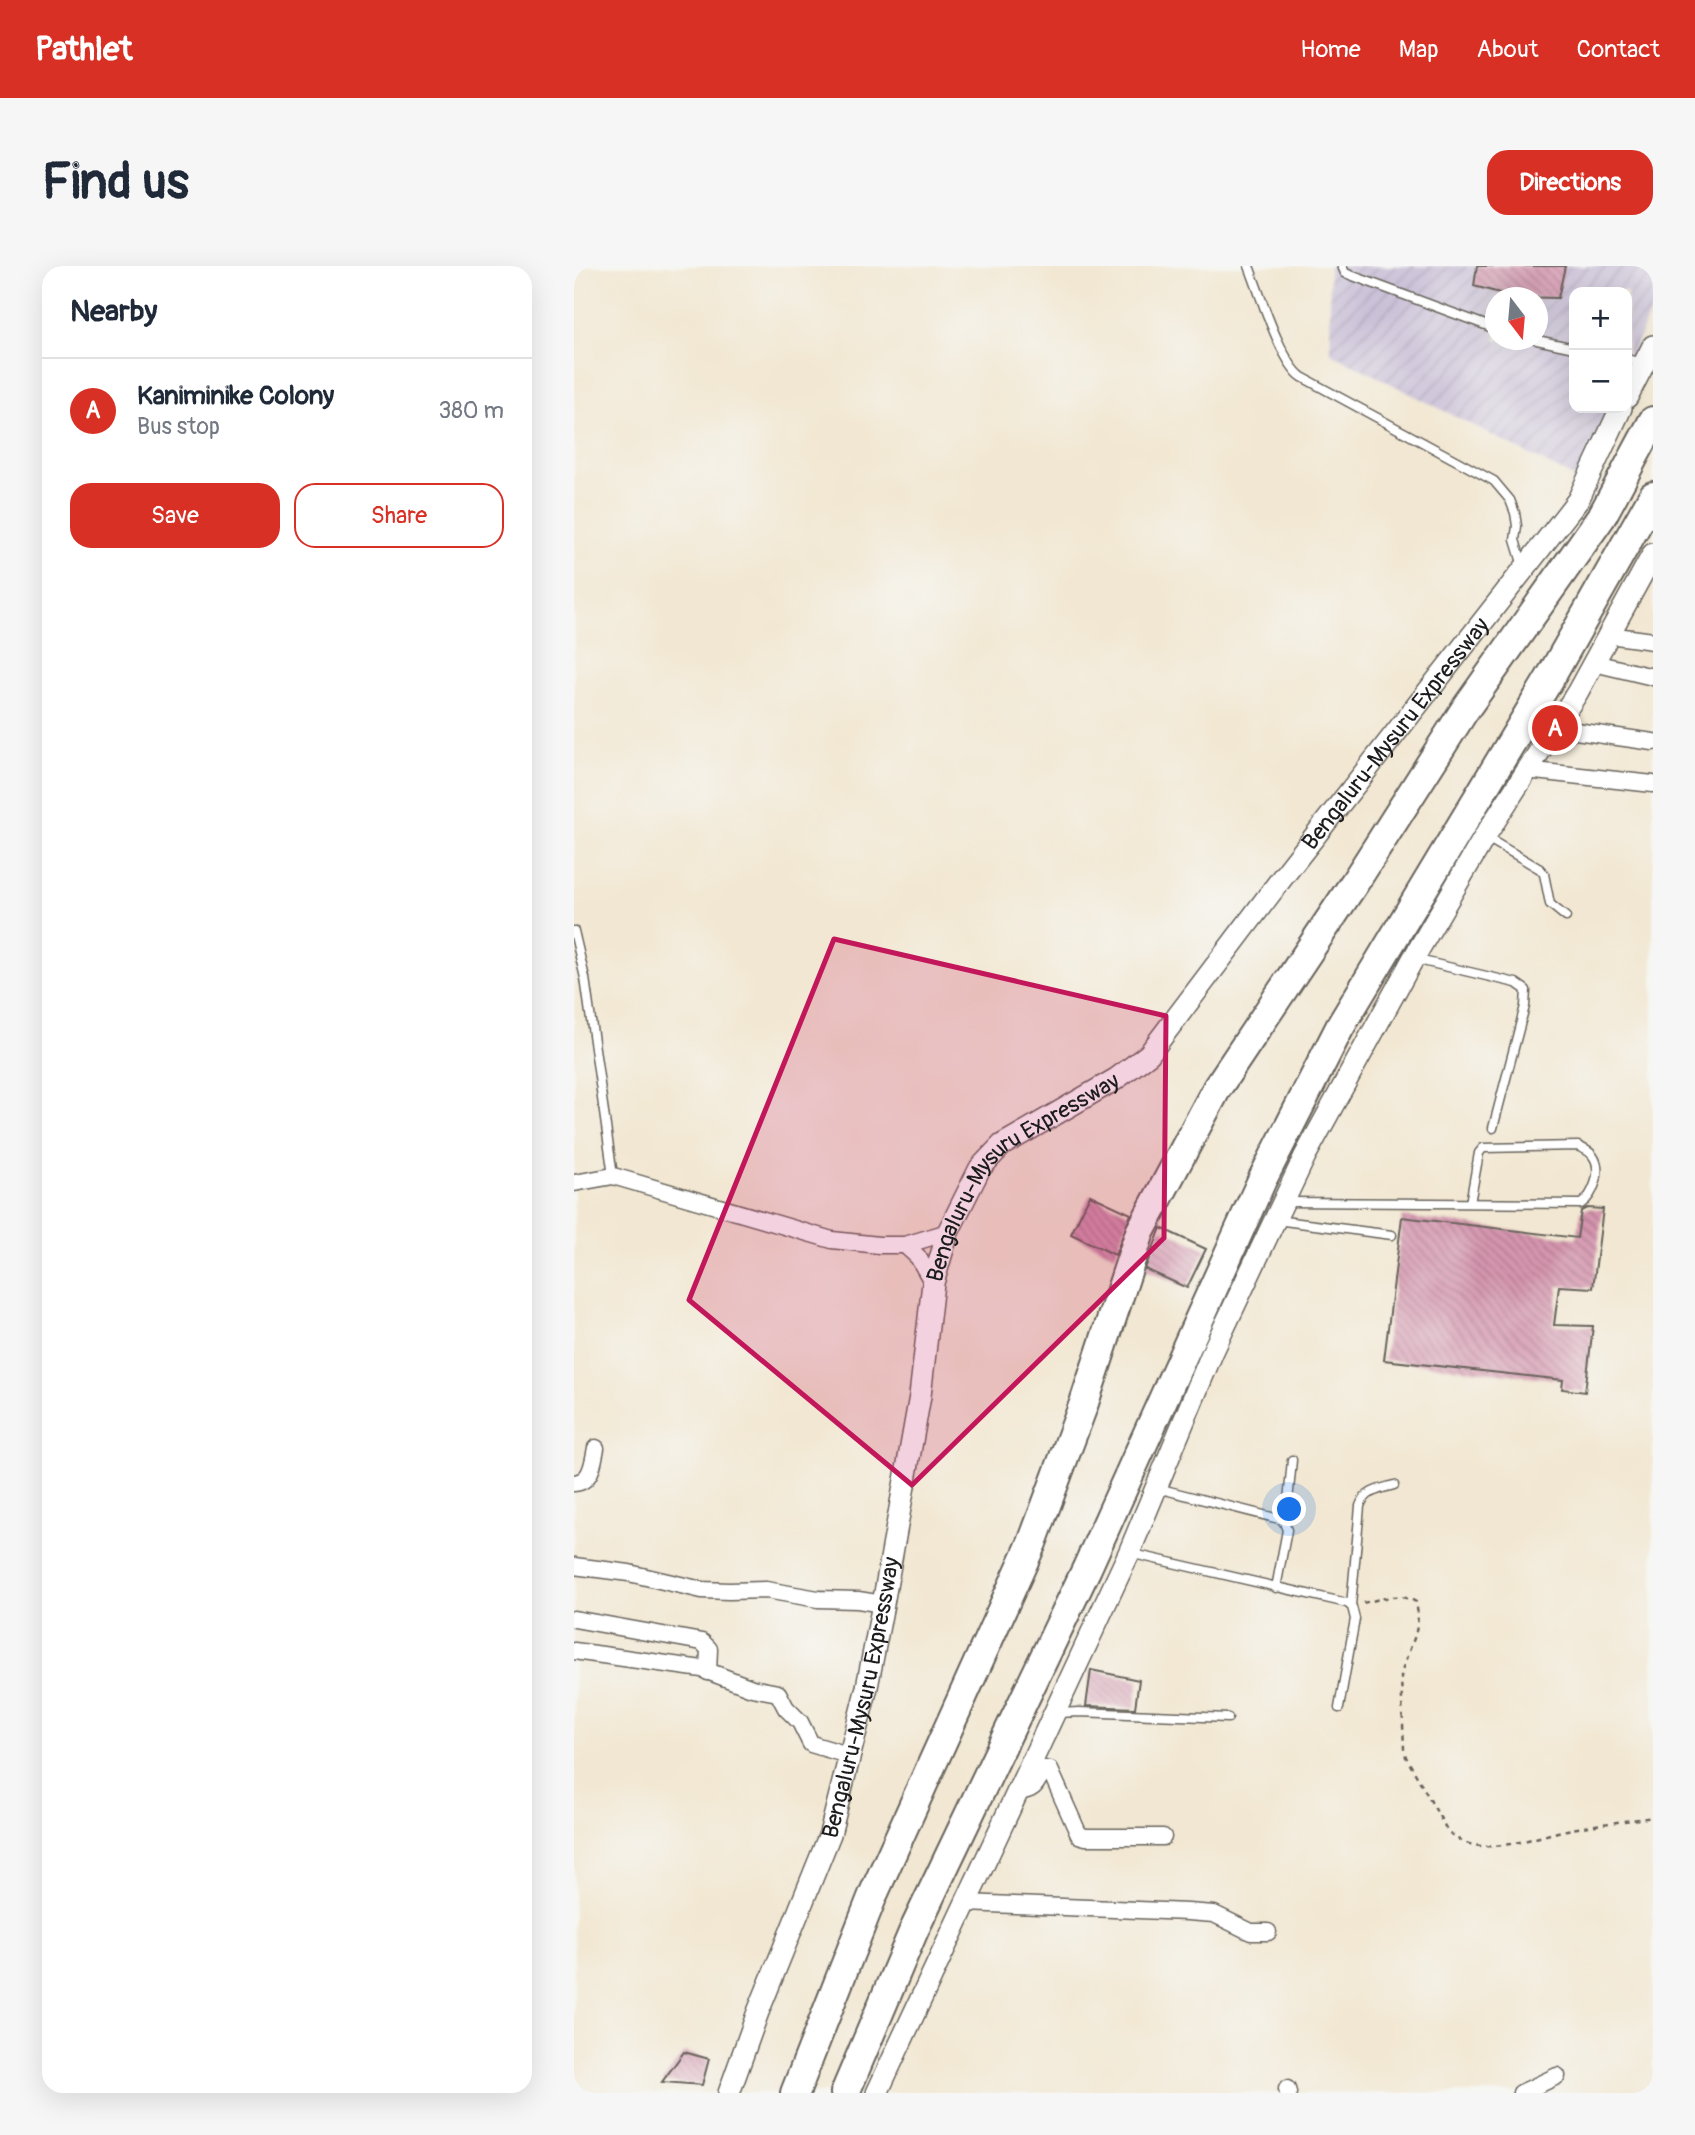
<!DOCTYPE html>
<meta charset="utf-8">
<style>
body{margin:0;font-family:Pangolin,sans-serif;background:#f6f6f7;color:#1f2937}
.controls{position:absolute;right:21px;top:21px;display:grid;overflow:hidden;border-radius:14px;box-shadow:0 7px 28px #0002}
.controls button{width:63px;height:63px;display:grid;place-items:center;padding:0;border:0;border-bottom:2px solid #e0e1e3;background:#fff;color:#1f2937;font:35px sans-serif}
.compass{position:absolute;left:911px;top:21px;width:63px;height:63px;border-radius:50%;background:#fff;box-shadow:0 7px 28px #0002;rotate:164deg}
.you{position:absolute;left:716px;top:1244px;width:24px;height:24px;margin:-18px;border:5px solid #fff;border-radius:50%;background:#1a73e8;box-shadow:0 0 0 10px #1a73e833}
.badge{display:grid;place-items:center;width:46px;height:46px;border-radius:50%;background:#d93025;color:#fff;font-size:23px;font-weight:700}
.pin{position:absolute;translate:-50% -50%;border:4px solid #fff;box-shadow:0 2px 7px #0006}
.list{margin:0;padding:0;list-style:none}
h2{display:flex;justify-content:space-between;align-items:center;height:91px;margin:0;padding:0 28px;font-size:30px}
h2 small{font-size:23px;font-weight:400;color:#747a83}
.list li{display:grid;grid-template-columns:46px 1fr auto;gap:21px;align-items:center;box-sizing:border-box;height:105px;padding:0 28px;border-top:2px solid #e0e1e3}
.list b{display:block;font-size:26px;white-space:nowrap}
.list p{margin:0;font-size:23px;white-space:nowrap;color:#747a83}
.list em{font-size:23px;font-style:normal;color:#747a83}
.actions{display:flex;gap:14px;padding:21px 28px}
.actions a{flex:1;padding:16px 0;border:2px solid #d93025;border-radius:21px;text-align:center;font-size:24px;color:#d93025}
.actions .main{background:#d93025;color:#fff}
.map{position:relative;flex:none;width:1079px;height:1827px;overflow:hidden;border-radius:21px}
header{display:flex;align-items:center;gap:42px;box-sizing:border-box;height:98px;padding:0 35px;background:#d93025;color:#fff}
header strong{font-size:33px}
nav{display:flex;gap:38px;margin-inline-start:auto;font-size:24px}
.intro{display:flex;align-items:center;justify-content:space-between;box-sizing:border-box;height:168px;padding:0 42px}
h1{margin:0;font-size:49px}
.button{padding:18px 32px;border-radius:21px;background:#d93025;color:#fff;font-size:24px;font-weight:700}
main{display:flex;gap:42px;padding:0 42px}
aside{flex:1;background:#fff;border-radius:21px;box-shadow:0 7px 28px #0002}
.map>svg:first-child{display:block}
.industrial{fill:url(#industrial-furrows);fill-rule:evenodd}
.building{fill:url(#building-back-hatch)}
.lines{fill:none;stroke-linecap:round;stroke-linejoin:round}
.lane-casing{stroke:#67635c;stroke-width:11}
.street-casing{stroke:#67635c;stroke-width:19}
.secondary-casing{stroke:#67635c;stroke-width:24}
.highway-casing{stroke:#67635c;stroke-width:32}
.path{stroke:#67635c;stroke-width:2.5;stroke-dasharray:5 5;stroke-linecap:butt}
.lane{stroke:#fff;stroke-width:8}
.street{stroke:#fff;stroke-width:16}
.secondary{stroke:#fff;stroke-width:21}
.highway{stroke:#fff;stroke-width:28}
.marked{fill:#c2185b;fill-opacity:0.2;stroke:#c2185b;stroke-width:5;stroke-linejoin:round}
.labels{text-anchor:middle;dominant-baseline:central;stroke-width:5;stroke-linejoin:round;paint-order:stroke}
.street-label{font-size:23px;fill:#1c1c1c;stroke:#f6f6f2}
</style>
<header>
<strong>Pathlet</strong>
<nav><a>Home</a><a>Map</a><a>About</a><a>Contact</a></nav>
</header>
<div class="intro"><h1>Find us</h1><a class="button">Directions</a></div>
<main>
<aside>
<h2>Nearby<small></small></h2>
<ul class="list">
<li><span class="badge">A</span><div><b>Kaniminike Colony</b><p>Bus stop</p></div><em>380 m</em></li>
</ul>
<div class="actions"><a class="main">Save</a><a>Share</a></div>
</aside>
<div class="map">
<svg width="1079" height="1827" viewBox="0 0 1079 1827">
<defs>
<pattern id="industrial-furrows" width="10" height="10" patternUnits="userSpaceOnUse" patternTransform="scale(1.75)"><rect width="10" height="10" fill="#c9bfd7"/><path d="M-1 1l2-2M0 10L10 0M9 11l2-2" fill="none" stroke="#aca4b8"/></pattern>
<pattern id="building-back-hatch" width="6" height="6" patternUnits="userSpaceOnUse" patternTransform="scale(1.75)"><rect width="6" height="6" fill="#d595ae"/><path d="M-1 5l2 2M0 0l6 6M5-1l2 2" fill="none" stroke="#ac798d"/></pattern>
</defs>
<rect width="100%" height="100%" fill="#f6f6f2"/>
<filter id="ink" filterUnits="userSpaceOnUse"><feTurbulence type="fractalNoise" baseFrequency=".0143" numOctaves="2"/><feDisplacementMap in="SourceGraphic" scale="14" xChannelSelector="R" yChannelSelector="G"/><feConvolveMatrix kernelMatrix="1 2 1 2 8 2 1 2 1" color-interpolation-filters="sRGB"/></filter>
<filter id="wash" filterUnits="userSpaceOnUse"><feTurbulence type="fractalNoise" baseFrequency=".00686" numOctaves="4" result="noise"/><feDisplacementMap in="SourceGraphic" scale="28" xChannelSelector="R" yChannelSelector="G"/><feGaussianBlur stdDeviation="1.57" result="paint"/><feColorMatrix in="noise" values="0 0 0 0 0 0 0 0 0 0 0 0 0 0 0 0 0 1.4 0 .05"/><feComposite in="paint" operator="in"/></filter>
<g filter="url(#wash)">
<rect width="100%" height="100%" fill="#f2e7d2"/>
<path class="industrial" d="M755,0h324v39l-26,61v-74h-53v116h35l-30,72 -248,-127zM922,32h42v42h-42z"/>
<g id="blocks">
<g class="building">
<polygon points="903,0 991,0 984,32 940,31 900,20"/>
<polygon points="516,929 557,948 541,989 497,968"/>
<polygon points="1013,942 1029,943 1019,1022 985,1020 980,1059 1019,1060 1011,1126 988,1123 989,1114 810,1094 828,951 1003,972 1007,945"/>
<polygon points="587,962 632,983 613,1022 571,1003"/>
<polygon points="517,1404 565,1414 561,1442 512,1440"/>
<polygon points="110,1786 135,1793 128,1819 88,1816"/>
</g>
</g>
</g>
<g filter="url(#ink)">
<use href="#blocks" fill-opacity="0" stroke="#67635c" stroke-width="2"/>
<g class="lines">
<defs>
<g id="lane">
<path d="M675,0c10,25 32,97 53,111l192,104 16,19 5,13 2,13 -2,14 8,26"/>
<polyline points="768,0 771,7 922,63"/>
<polyline points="963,74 1000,82"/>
<polyline points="1053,93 1069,97"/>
<polyline points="913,572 966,603 970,608 976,638 992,651"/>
<polyline points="0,665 11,712 39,910"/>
<polyline points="840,693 942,717 952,724 951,740 919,862"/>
<path d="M712,936l295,2c13,-9 22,-34 12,-48 -4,-6 -10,-7 -15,-10l-95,2 -4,5 -9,50"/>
<polyline points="702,954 818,969"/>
<polyline points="583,1222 709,1254 713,1264 702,1322"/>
<polyline points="712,1256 718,1194"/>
<polyline points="555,1287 773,1337 778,1341 781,1353 765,1442"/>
<path d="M777,1340l9,-100c5,-15 20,-17 34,-21"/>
<polyline points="484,1447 505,1446 654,1452"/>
</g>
<g id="street">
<polyline points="1035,369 1079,375"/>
<polyline points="1020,397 1079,411"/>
<polyline points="981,462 1079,476"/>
<polyline points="952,504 1079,518"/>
<polyline points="0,917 39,910 258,974 305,979 331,979 374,966"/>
<polyline points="331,979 344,991 359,1017"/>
<path d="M0,1217c18,-1 19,-21 22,-35"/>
<polyline points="0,1300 55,1307 128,1324 155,1325 192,1324 244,1333 284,1334 309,1338"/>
<polyline points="0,1353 128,1376 135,1383 134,1406"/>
<polyline points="0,1385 128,1403 178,1422 204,1427 212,1442 226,1456 237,1478 277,1490"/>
<path d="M443,1526c19,-2 19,-8 27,-23l6,1 29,65 7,2h77"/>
<polyline points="392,1637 614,1646 640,1648 677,1666 694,1666"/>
<polyline points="713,1823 714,1827"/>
<polyline points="947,1827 983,1810"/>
</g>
<g id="secondary">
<polyline points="1053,131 1079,80"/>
<path id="s1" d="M155,1827l29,-81 72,-178 37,-147 16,-83 37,-208 13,-113 15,-51 32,-64 22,-23 114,-66 33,-25 133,-176 296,-378 43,-92"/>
<polyline points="303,1827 555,1287 639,1085 731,890 839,693 911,570 1003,427 1079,288"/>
</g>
<g id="highway">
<polyline points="221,1827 299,1629 458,1277 509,1140 566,966 643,822 781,616 890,445 1028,250 1079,155"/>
<polyline points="271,1827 340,1664 513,1302 688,914 766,761 976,412 1079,230"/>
</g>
</defs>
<use href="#lane" class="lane-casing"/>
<use href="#street" class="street-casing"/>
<use href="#secondary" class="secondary-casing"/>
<use href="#highway" class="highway-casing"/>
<path class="path" d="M789,1337c19,-4 36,-11 53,-1 7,33 -10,46 -15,75l3,72 2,8 41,73c30,34 88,5 125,-1 27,-5 54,-8 81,-12"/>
<use href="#lane" class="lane"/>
<use href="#street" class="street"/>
<use href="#secondary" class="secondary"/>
<use href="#highway" class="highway"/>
</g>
</g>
<path class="marked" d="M260,673l332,77 -2,222 -252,247 -223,-185z"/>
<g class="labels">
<g class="street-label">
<text stroke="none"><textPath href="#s1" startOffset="1573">Bengaluru-Mysuru Expressway</textPath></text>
<text stroke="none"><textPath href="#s1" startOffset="985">Bengaluru-Mysuru Expressway</textPath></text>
<text stroke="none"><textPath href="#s1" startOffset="418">Bengaluru-Mysuru Expressway</textPath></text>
</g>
</g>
</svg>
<div class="controls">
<button>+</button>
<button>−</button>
</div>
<svg class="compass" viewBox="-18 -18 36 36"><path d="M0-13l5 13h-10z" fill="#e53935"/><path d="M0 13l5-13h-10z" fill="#747a83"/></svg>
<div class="you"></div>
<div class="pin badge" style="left:981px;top:462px">A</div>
</div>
</main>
